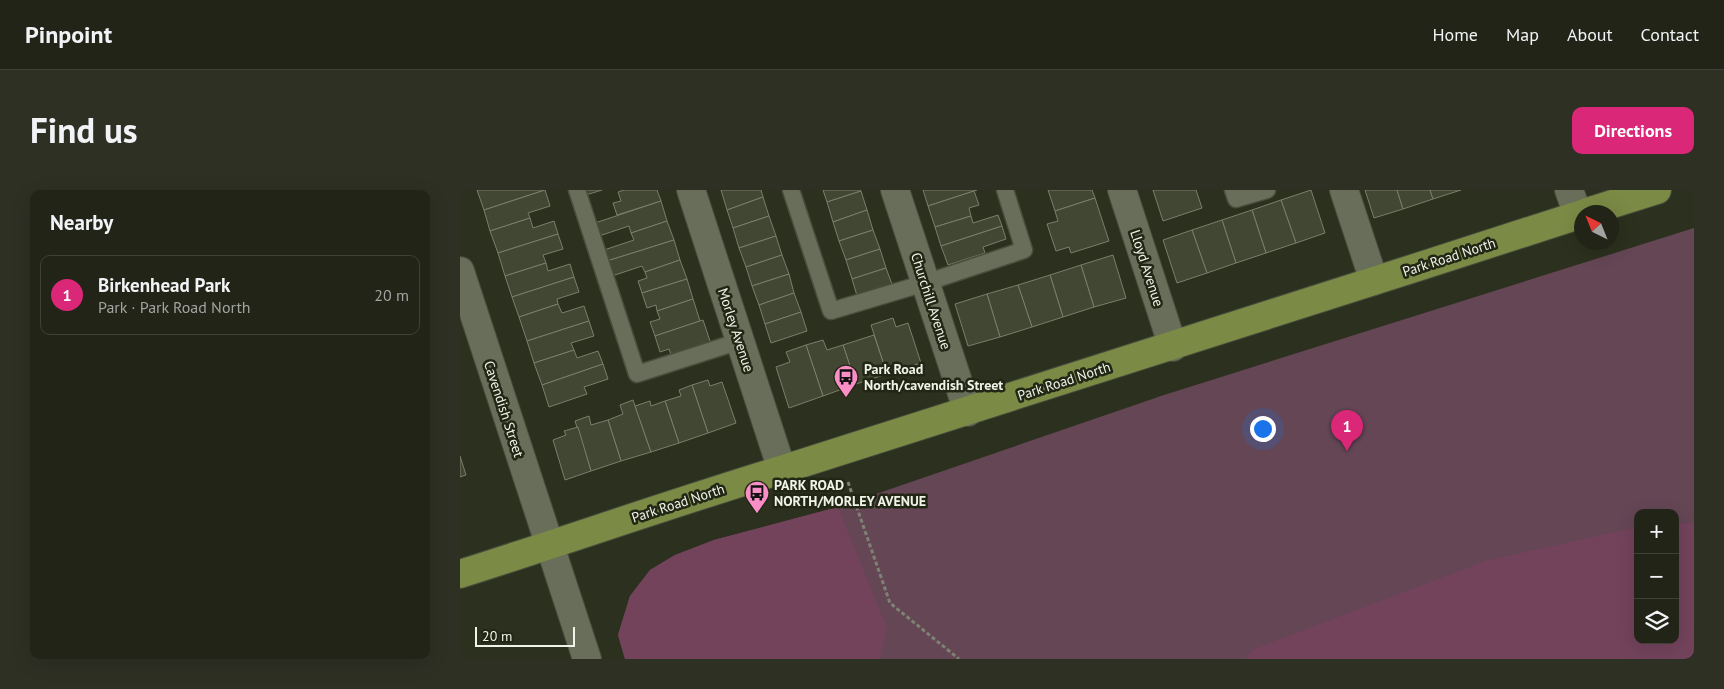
<!DOCTYPE html>
<meta charset="utf-8">
<style>
body{margin:0;font-family:"PT Sans",sans-serif;background:#2d3023;color:#f1f3f6}
.controls{position:absolute;right:15px;bottom:15px;display:grid;overflow:hidden;border-radius:10px;box-shadow:0 5px 20px #0002}
.controls button{width:45px;height:45px;display:grid;place-items:center;padding:0;border:0;border-bottom:1px solid #3e4135;background:#212416;color:#f1f3f6;font:25px sans-serif}
.compass{position:absolute;left:1114px;top:15px;width:45px;height:45px;border-radius:50%;background:#212416;box-shadow:0 5px 20px #0002;rotate:317deg}
.scale{position:absolute;left:15px;bottom:12px;width:100px;box-sizing:border-box;padding-left:5px;border:2px solid #f0f3e7;border-top:0;font-size:14px;line-height:18px;white-space:nowrap;color:#f0f3e7;-webkit-text-stroke:4px #222614;paint-order:stroke}
.you{position:absolute;left:802px;top:238px;width:18px;height:18px;margin:-12px;border:4px solid #fff;border-radius:50%;background:#1a73e8;box-shadow:0 0 0 8px #1a73e833}
.badge{display:grid;place-items:center;width:32px;height:32px;border-radius:50%;background:#db2777;color:#fff;font-size:16px;font-weight:700}
.pin{position:absolute;translate:-50% -41px;filter:drop-shadow(0 1px 2px #0008)}
.pin::after{content:'';position:absolute;top:26px;width:18px;height:15px;background:inherit;clip-path:polygon(0 0,100% 0,50% 100%)}
.list{margin:0;padding:0;list-style:none}
h2{display:flex;justify-content:space-between;align-items:center;height:65px;margin:0;padding:0 20px;font-size:21px}
h2 small{font-size:16px;font-weight:400;color:#a2a4a1}
.list li{display:grid;grid-template-columns:32px 1fr auto;gap:15px;align-items:center;box-sizing:border-box;height:80px;margin:0 10px 10px;padding:0 10px;border:1px solid #3e4135;border-radius:10px}
.list b{display:block;font-size:19px;white-space:nowrap}
.list p{margin:0;font-size:16px;white-space:nowrap;color:#a2a4a1}
.list em{font-size:16px;font-style:normal;color:#a2a4a1}
.icon{flex:none;width:28px;height:28px;fill:none;stroke:currentColor;stroke-width:2;stroke-linecap:round;stroke-linejoin:round}
.map{position:relative;flex:none;width:1234px;height:469px;overflow:hidden;border-radius:10px}
header{display:flex;align-items:center;gap:30px;box-sizing:border-box;height:70px;padding:0 25px;background:#212416;border-bottom:1px solid #3e4135}
header strong{font-size:24px}
nav{display:flex;gap:28px;margin-inline-start:auto;font-size:18px}
.intro{display:flex;align-items:center;justify-content:space-between;box-sizing:border-box;height:120px;padding:0 30px}
h1{margin:0;font-size:35px}
.button{padding:12px 22px;border-radius:10px;background:#db2777;color:#fff;font-size:18px;font-weight:700}
main{display:flex;gap:30px;padding:0 30px}
aside{flex:1;background:#212416;border-radius:10px;box-shadow:0 5px 20px #0002}
.map>svg:first-child{display:block}
.green{fill:#644655;fill-rule:evenodd}
.forest{fill:#73435c}
.building{fill:#424733;stroke:#797f6a}
.lines{fill:none;stroke-linecap:round;stroke-linejoin:round}
.service-casing{stroke:#494d3d;stroke-width:19}
.minor-casing{stroke:#494d3d;stroke-width:30}
.primary-casing{stroke:#494d3d;stroke-width:30}
.path{stroke:#7e8272;stroke-width:3;stroke-dasharray:4 2.5;stroke-linecap:butt}
.service{stroke:#686e59;stroke-width:16}
.minor{stroke:#686e59;stroke-width:28}
.primary{stroke:#7b8a45;stroke-width:28}
.labels{text-anchor:middle;dominant-baseline:central;stroke-width:5;stroke-linejoin:round;paint-order:stroke}
.street-label{font-size:14px;fill:#f0f3e7;stroke:#222614}
.poi-label{font-size:14px;font-weight:bold;fill:#f0f3e7;stroke:#222614;text-anchor:start}
</style>
<header>
<strong>Pinpoint</strong>
<nav><a>Home</a><a>Map</a><a>About</a><a>Contact</a></nav>
</header>
<div class="intro"><h1>Find us</h1><a class="button">Directions</a></div>
<main>
<aside>
<h2>Nearby<small></small></h2>
<ul class="list">
<li><span class="badge">1</span><div><b>Birkenhead Park</b><p>Park · Park Road North</p></div><em>20 m</em></li>
</ul>
</aside>
<div class="map">
<svg width="1234" height="469" viewBox="0 0 1234 469">
<rect width="100%" height="100%" fill="#2c301e"/>
<path class="green" d="M1234,38v431h-1069l-7,-24 12,-39 20,-26 25,-15 39,-15 124,-33 326,-112zM1178,323h37v127h-37z"/>
<g class="forest">
<polygon points="378,317 427,438 420,469 165,469 158,445 170,406 190,380 215,365 254,350"/>
<polygon points="1234,333 1234,469 785,469 792,460 1025,371 1178,337 1178,450 1215,450 1215,334"/>
</g>
<g class="building">
<polygon points="17,0 85,0 24,20"/>
<polygon points="85,0 90,16 68,23 70,28 30,41 24,20"/>
<polygon points="124,0 142,0 126,5"/>
<polygon points="164,0 197,0 201,11 157,25 153,13 161,11 158,2"/>
<polygon points="261,0 301,0 303,7 267,20"/>
<polygon points="363,0 400,0 401,1 367,12"/>
<polygon points="463,0 517,0 468,16"/>
<polygon points="588,0 632,0 635,8 595,21"/>
<polygon points="693,0 736,0 742,18 703,31"/>
<polygon points="851,0 865,43 836,53 821,10"/>
<polygon points="905,0 937,0 943,19 914,28"/>
<polygon points="937,0 970,0 973,9 943,19"/>
<polygon points="970,0 1001,0 973,9"/>
<polygon points="401,1 407,20 373,32 367,12"/>
<polygon points="514,1 519,15 509,18 511,26 475,37 468,16"/>
<polygon points="303,7 309,26 273,38 267,20"/>
<polygon points="635,8 649,51 611,63 609,57 596,61 587,34 598,31 595,21"/>
<polygon points="821,10 836,53 806,63 792,20"/>
<polygon points="201,11 207,31 171,43 169,36 139,46 135,33"/>
<polygon points="407,20 413,40 379,51 373,32"/>
<polygon points="792,20 806,63 776,73 762,30"/>
<polygon points="538,25 542,36 481,56 475,37 511,26 513,33"/>
<polygon points="309,26 316,46 279,58 273,38"/>
<polygon points="70,28 73,38 94,31 98,44 38,63 30,41"/>
<polygon points="762,30 776,73 747,83 732,40"/>
<polygon points="207,31 214,50 147,71 144,60 174,50 171,43"/>
<polygon points="542,36 546,49 523,57 525,63 488,75 481,56"/>
<polygon points="413,40 420,59 386,70 379,51"/>
<polygon points="732,40 747,83 717,93 703,50"/>
<polygon points="98,44 103,59 83,65 86,73 45,86 38,63"/>
<polygon points="316,46 322,65 286,77 279,58"/>
<polygon points="214,50 220,70 185,82 182,76 152,86 147,71"/>
<polygon points="420,59 426,78 392,89 386,70"/>
<polygon points="322,65 329,84 292,96 286,77"/>
<polygon points="653,65 666,108 634,117 621,75"/>
<polygon points="220,70 227,89 182,103 178,91 187,88 185,82"/>
<polygon points="86,73 88,81 110,74 114,87 52,107 45,86"/>
<polygon points="621,75 634,117 603,127 590,85"/>
<polygon points="426,78 433,97 398,109 392,89"/>
<polygon points="329,84 334,103 299,115 292,96"/>
<polygon points="590,85 603,127 572,137 558,95"/>
<polygon points="114,87 119,102 97,109 98,114 59,127 52,107"/>
<polygon points="227,89 233,109 197,121 196,115 187,118 182,103"/>
<polygon points="558,95 572,137 540,147 527,104"/>
<polygon points="334,103 341,122 305,134 299,115"/>
<polygon points="527,104 540,147 508,156 495,114"/>
<polygon points="233,109 240,131 195,146 190,132 200,129 197,121"/>
<polygon points="98,114 102,123 124,116 129,131 67,151 59,127"/>
<polygon points="341,122 347,141 311,153 305,134"/>
<polygon points="433,128 436,137 448,133 461,173 427,184 411,135"/>
<polygon points="243,130 251,154 212,167 209,159 200,162 195,146"/>
<polygon points="129,131 134,146 111,153 114,160 74,173 67,151"/>
<polygon points="414,145 427,184 396,194 383,155"/>
<polygon points="363,150 367,160 383,155 396,194 363,206 346,155"/>
<polygon points="346,155 363,206 329,218 316,177 330,172 326,162"/>
<polygon points="114,160 117,168 138,161 143,174 82,195 74,173"/>
<polygon points="143,174 148,189 124,197 127,204 89,217 82,195"/>
<polygon points="248,190 250,196 262,192 276,233 248,243 232,195"/>
<polygon points="232,195 248,243 219,253 205,211 221,206 219,200"/>
<polygon points="173,210 191,262 161,271 148,230 163,224 160,215"/>
<polygon points="190,211 191,216 205,211 219,253 191,262 175,216"/>
<polygon points="129,226 131,235 148,230 161,271 131,281 115,231"/>
<polygon points="118,237 131,281 105,290 93,250 106,245 104,241"/>
<polygon points="0,266 6,285 0,287"/>
</g>
<g class="lines">
<defs>
<g id="service">
<polyline points="117,0 177,184 280,151"/>
<polyline points="331,0 371,121 465,93 564,60 545,0"/>
<polyline points="773,0 776,9 807,0"/>
</g>
<g id="minor">
<polyline points="231,0 322,280"/>
<polyline points="435,0 508,222"/>
<polyline points="662,0 713,157"/>
<polyline points="884,0 914,91"/>
<polyline points="1109,0 1118,25"/>
<polyline points="0,81 127,469"/>
</g>
<g id="primary">
<polyline points="1127,22 1197,0"/>
<path d="M0,384c107,-34 213,-71 321,-104 267,-83 534,-170 801,-256"/>
</g>
</defs>
<use href="#service" class="service-casing"/>
<use href="#minor" class="minor-casing"/>
<use href="#primary" class="primary-casing"/>
<polyline class="path" points="388,292 430,413 499,469"/>
<use href="#service" class="service"/>
<use href="#minor" class="minor"/>
<use href="#primary" class="primary"/>
</g>
<defs>
<symbol id="bus-pin" viewBox="-11 -11 22 30"><path d="M0 17L-7.5 6A9.5 9.5 0 1 1 7.5 6Z" fill="#fa8fc7" stroke="#222614"/><path d="M-5-6H5V4H4V6H2V4H-2V6H-4V4H-5ZM-3.5-4V0h7V-4ZM-3.5 1.2v1.5H-2V1.2ZM2 1.2v1.5H3.5V1.2Z" fill="#111"/></symbol>
</defs>
<g fill-rule="evenodd">
<use href="#bus-pin" x="372" y="173" width="28" height="38"/>
<use href="#bus-pin" x="283" y="289" width="28" height="38"/>
</g>
<g class="labels">
<g class="street-label">
<text transform="translate(989 67) rotate(-18)">Park Road North</text>
<text transform="translate(687 78) rotate(72)">Lloyd Avenue</text>
<text transform="translate(471 111) rotate(72)">Churchill Avenue</text>
<text transform="translate(276 140) rotate(72)">Morley Avenue</text>
<text transform="translate(604 191) rotate(-18)">Park Road North</text>
<text transform="translate(44 219) rotate(72)">Cavendish Street</text>
<text transform="translate(218 313) rotate(-18)">Park Road North</text>
</g>
<g class="poi-label">
<text x="404" y="179">Park Road<tspan x="404" dy="16">North/cavendish Street</tspan></text>
<text x="314" y="295">PARK ROAD<tspan x="314" dy="16">NORTH/MORLEY AVENUE</tspan></text>
</g>
</g>
</svg>
<div class="controls">
<button>+</button>
<button>−</button>
<button><svg class="icon" aria-label="layers" viewBox="0 0 24 24"><path d="M12 4l9 5-9 5-9-5zM3 14l9 5 9-5"/></svg></button>
</div>
<svg class="compass" viewBox="-18 -18 36 36"><path d="M0-13l5 13h-10z" fill="#e53935"/><path d="M0 13l5-13h-10z" fill="#a2a4a1"/></svg>
<div class="scale">20 m</div>
<div class="you"></div>
<div class="pin badge" style="left:887px;top:261px">1</div>
</div>
</main>
